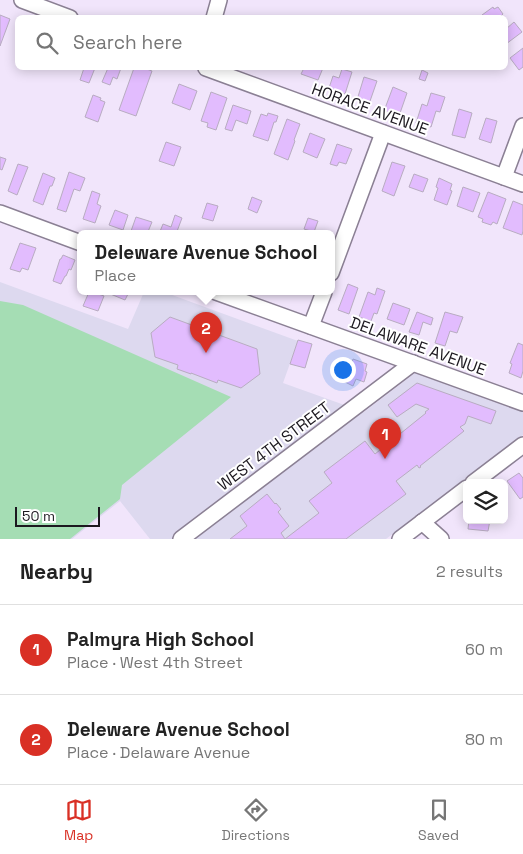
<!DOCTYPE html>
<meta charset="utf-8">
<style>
body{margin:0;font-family:"Space Grotesk",sans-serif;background:#f2f2f2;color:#222}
.controls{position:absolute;right:15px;bottom:15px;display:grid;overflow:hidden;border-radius:8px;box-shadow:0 2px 12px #0003}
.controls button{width:45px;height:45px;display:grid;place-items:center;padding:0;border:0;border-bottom:1px solid #e0e0e0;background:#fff;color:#222;font:25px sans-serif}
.scale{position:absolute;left:15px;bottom:12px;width:85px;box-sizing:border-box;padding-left:5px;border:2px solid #1c181f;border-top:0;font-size:14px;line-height:18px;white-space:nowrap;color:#1c181f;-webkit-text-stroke:4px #fff;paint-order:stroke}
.you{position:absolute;left:342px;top:369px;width:18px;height:18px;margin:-12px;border:4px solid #fff;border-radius:50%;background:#1a73e8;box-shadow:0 0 0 8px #1a73e833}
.badge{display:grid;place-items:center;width:32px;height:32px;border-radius:50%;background:#d93025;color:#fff;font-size:16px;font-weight:700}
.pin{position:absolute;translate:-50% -41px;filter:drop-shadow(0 1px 2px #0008)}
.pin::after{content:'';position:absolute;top:26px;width:18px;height:15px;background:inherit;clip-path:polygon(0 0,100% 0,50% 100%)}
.popup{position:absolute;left:77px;top:230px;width:258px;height:65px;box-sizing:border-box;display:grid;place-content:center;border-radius:8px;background:#fff;filter:drop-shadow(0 1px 4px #0005);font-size:16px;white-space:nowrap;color:#767676}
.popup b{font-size:19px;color:#222}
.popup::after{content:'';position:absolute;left:50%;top:100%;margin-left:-10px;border:10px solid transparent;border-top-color:#fff}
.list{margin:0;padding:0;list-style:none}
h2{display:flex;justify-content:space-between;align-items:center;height:65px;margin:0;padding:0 20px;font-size:21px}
h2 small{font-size:16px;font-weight:400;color:#767676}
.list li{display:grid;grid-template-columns:32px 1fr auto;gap:15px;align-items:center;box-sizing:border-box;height:90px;padding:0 20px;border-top:1px solid #e0e0e0}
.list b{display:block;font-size:19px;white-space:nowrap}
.list p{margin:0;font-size:16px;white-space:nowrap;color:#767676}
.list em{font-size:16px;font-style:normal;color:#767676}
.icon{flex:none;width:28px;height:28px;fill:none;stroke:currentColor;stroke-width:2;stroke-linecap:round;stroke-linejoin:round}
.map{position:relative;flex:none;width:523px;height:539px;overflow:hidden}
.search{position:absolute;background:#fff;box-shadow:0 2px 12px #0003;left:15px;right:15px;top:15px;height:55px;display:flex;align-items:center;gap:12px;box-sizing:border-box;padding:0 18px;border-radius:8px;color:#767676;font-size:19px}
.sheet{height:245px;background:#fff}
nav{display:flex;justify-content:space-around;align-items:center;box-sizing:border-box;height:70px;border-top:1px solid #e0e0e0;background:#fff;font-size:14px;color:#767676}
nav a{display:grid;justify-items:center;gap:2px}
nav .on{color:#d93025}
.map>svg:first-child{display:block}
.education{fill:#ddd9ef}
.green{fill:#a5ddb4}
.building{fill:#e2bcfe;stroke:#b8acc1}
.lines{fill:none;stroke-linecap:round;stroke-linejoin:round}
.minor-casing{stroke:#8b8094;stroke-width:18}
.minor{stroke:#fff;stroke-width:15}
.labels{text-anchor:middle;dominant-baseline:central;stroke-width:4;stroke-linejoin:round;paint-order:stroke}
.street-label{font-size:16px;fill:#1c181f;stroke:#fff}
</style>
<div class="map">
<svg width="523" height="539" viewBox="0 0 523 539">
<rect width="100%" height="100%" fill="#f1e5fb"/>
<polygon class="education" points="0,282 128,329 144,292 164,292 298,341 283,383 364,412 419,370 523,408 523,435 386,539 150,539 120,501 72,539 0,539"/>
<polygon class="green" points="0,301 23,305 231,397 122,485 120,499 70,539 0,539"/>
<g class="building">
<polygon points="493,7 494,9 498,7 503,14 499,18 483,18 482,15"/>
<polygon points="0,15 10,19 0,46"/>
<polygon points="514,22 522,32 506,44 506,29"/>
<polygon points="523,48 523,67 519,70 510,58"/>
<polygon points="84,68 95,68 89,83 80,80"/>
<polygon points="108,68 121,68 117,79 113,77 110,85 102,82"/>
<polygon points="134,68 144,68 152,71 136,116 119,110"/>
<polygon points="304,68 323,68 318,80 301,74"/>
<polygon points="342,69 352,72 345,94 329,88 333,76 339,78"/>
<polygon points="422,70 428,73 425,81 419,79"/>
<polygon points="364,77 377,81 369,104 357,100"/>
<polygon points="179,84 197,91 190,110 172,103"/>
<polygon points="393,87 407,93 399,116 384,111"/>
<polygon points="211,92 227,98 216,130 207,127 208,123 201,121"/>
<polygon points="431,93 445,97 440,112 436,111 431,127 416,123 422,104 427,106"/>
<polygon points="93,95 101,98 100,100 105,102 98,122 85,117"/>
<polygon points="233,105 251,111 247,124 236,120 232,131 225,129"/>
<polygon points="459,109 472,113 465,138 452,135"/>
<polygon points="268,113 278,116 276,122 274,122 268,141 253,136 261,114 267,116"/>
<polygon points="486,118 497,121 491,143 479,139"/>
<polygon points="287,119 300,124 294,140 295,141 288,160 274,154"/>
<polygon points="310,133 325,139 317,158 303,152"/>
<polygon points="166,142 181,147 174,166 159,161"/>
<polygon points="337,144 352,149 346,164 339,162 337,166 330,164"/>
<polygon points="0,157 6,159 2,170 0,169"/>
<polygon points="392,162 405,166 394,196 382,191"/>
<polygon points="18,164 28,167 17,195 8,191"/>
<polygon points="69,172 85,178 80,191 74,189 66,212 57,209"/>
<polygon points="43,173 55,178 52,186 50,186 43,205 33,201"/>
<polygon points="414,174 428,179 423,192 409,187"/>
<polygon points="439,178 452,184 450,190 452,191 447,205 434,200 438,188 436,187"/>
<polygon points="463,187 480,193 473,212 457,206"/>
<polygon points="92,191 100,194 97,204 101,206 95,223 83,219"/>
<polygon points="488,192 506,199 497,224 493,222 491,225 482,222 483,219 478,217"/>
<polygon points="252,197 262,201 257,213 248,209"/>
<polygon points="513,201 523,205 523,231 522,235 503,228"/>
<polygon points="207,203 218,206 213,221 202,218"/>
<polygon points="115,210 128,215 123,230 109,225"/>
<polygon points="175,215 182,218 176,234 159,234 163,224 171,227"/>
<polygon points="136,217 152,222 147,234 130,234"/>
<polygon points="308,218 318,221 314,232 304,229"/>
<polygon points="20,243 36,248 28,270 22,268 20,272 10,269"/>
<polygon points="63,255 75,260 71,270 69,269 66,276 65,276 61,284 53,281 60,259 61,259"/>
<polygon points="348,284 358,288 349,314 338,310"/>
<polygon points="377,288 385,291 377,314 374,313 371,321 359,317 368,292 375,295"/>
<polygon points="89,292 93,292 104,296 98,311 83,306"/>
<polygon points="109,292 129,292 125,300 108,293"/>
<polygon points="393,303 410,309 404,325 387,319"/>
<polygon points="417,312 433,318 431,325 423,322 419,335 409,332"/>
<polygon points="445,312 463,317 457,333 450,331 445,346 435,343"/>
<polygon points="170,317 257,349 260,374 241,388 218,380 217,383 191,373 191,374 177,369 178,365 155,357 151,333"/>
<polygon points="298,340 312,344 305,368 290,364"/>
<polygon points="518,343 523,345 523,371 521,378 509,373 512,364 510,363"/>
<polygon points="353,359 367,364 365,371 367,372 364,382 356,379 353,386 345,382"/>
<polygon points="417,383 496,411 491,424 468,416 465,424 460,427 464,431 420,466 421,467 419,468 417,465 396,481 406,494 346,539 285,539 319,513 309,501 332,483 324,472 365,441 375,454 426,413 425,412 429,409 416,404 397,417 388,405"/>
<polygon points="519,473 523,478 523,497 520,499 507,481"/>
<polygon points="267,494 275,504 276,503 281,509 278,512 289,526 281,533 285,539 230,539 247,526 240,516"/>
<polygon points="469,520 490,520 488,531 468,529"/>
</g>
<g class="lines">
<defs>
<g id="minor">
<polyline points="22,0 70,18"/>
<polyline points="214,18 219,0"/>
<polyline points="206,68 523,184"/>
<polyline points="504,177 523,126"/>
<polyline points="0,213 81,243"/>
<polyline points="331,273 383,133"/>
<polyline points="216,292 523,403"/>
<polyline points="311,326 324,292"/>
<polyline points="473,483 523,445"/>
<polyline points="422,522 441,539"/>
<polyline points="181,539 413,363"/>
<polyline points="400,539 467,488"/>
</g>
</defs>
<use href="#minor" class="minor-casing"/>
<use href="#minor" class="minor"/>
</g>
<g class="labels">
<g class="street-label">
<text transform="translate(370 109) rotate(20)">HORACE AVENUE</text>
<text transform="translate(418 346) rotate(20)">DELAWARE AVENUE</text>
<text transform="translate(274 446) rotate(-37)">WEST 4TH STREET</text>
</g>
</g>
</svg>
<div class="controls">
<button><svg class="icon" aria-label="layers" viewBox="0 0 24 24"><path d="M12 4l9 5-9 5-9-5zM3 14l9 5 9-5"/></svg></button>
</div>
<div class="scale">50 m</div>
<div class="you"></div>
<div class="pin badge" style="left:385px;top:459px">1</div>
<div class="pin badge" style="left:206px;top:353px">2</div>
<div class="popup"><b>Deleware Avenue School</b>Place</div>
<div class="search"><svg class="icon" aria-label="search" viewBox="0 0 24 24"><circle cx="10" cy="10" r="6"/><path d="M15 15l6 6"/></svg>Search here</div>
</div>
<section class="sheet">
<h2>Nearby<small>2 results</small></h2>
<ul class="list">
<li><span class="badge">1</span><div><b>Palmyra High School</b><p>Place · West 4th Street</p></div><em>60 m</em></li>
<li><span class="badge">2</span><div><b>Deleware Avenue School</b><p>Place · Delaware Avenue</p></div><em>80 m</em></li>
</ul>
</section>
<nav>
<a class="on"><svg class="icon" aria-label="map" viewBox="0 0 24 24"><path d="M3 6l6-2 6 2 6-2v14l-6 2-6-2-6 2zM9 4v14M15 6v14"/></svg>Map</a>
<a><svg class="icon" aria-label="directions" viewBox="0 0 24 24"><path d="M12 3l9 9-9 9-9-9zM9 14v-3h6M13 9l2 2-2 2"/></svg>Directions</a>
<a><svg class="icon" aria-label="saved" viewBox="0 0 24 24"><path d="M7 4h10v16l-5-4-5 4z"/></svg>Saved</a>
</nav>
